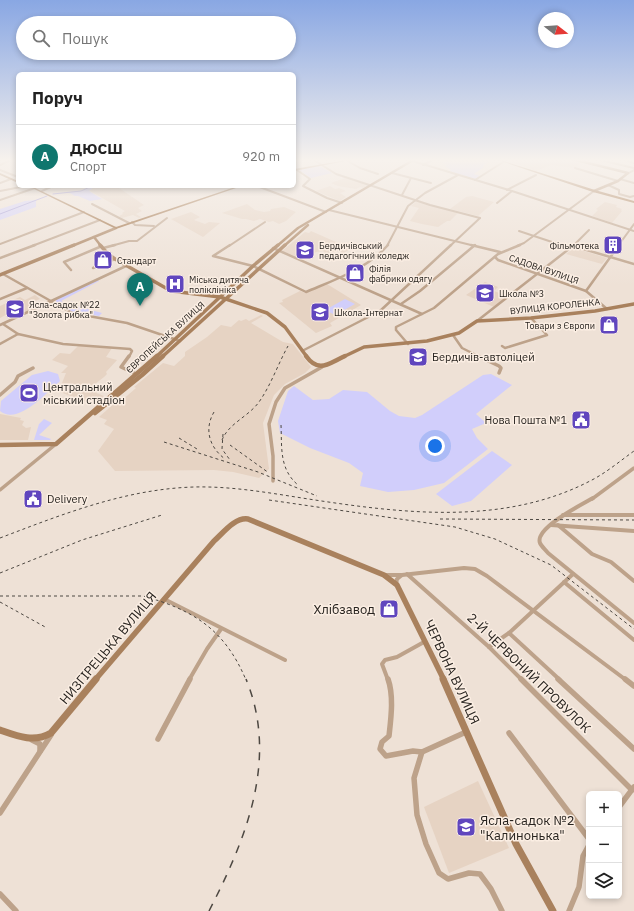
<!DOCTYPE html>
<html lang="uk">
<meta charset="utf-8">
<style>
body{margin:0;font-family:"IBM Plex Sans",sans-serif;background:#f2f2f2;color:#222}
.controls{position:absolute;right:12px;bottom:12px;display:grid;overflow:hidden;border-radius:6px;box-shadow:0 2px 6px #0003}
.controls button{width:36px;height:36px;display:grid;place-items:center;padding:0;border:0;border-bottom:1px solid #e0e0e0;background:#fff;color:#222;font:20px sans-serif}
.compass{position:absolute;left:538px;top:12px;width:36px;height:36px;border-radius:50%;background:#fff;box-shadow:0 2px 6px #0003;rotate:107deg}
.you{position:absolute;left:435px;top:446px;width:14px;height:14px;margin:-10px;border:3px solid #fff;border-radius:50%;background:#1a73e8;box-shadow:0 0 0 6px #1a73e833}
.badge{display:grid;place-items:center;width:26px;height:26px;border-radius:50%;background:#0f766e;color:#fff;font-size:13px;font-weight:700}
.pin{position:absolute;translate:-50% -33px;filter:drop-shadow(0 1px 2px #0008)}
.pin::after{content:'';position:absolute;top:21px;width:14px;height:12px;background:inherit;clip-path:polygon(0 0,100% 0,50% 100%)}
.list{margin:0;padding:0;list-style:none}
h2{display:flex;justify-content:space-between;align-items:center;height:52px;margin:0;padding:0 16px;font-size:17px}
h2 small{font-size:13px;font-weight:400;color:#767676}
.list li{display:grid;grid-template-columns:26px 1fr auto;gap:12px;align-items:center;box-sizing:border-box;height:64px;padding:0 16px;border-top:1px solid #e0e0e0}
.list b{display:block;font-size:15px;white-space:nowrap}
.list p{margin:0;font-size:13px;white-space:nowrap;color:#767676}
.list em{font-size:13px;font-style:normal;color:#767676}
.icon{flex:none;width:22px;height:22px;fill:none;stroke:currentColor;stroke-width:2;stroke-linecap:round;stroke-linejoin:round}
.map{position:relative;flex:none;width:634px;height:911px;overflow:hidden}
.search{position:absolute;background:#fff;box-shadow:0 2px 6px #0003;left:16px;top:16px;width:280px;height:44px;display:flex;align-items:center;gap:10px;box-sizing:border-box;padding:0 14px;border-radius:22px;color:#767676;font-size:15px}
.panel{position:absolute;background:#fff;box-shadow:0 2px 6px #0003;left:16px;top:72px;width:280px;height:116px;border-radius:6px}
.map>svg:first-child{display:block}
.built{fill:#e6d3c3}
.green{fill:#d1cefb}
.lines{fill:none;stroke-linecap:round;stroke-linejoin:round}
.stream{stroke:#9a93db;stroke-width:1}
.street-far4{stroke:#bda28a;stroke-width:2}
.street-far3{stroke:#bda28a;stroke-width:2.5}
.street-far2{stroke:#bda28a;stroke-width:3.5}
.street-far1{stroke:#bda28a;stroke-width:4}
.street{stroke:#bda28a;stroke-width:5.5}
.secondary-far4{stroke:#a9815d;stroke-width:2.5}
.secondary-far3{stroke:#a9815d;stroke-width:3.5}
.secondary-far2{stroke:#a9815d;stroke-width:4.5}
.secondary-far1{stroke:#a9815d;stroke-width:5.5}
.secondary{stroke:#a9815d;stroke-width:7}
.primary{fill:#9a693b;fill-rule:evenodd}
.rail-far1{stroke:#4d4842;stroke-width:1;stroke-dasharray:3 3;stroke-linecap:butt}
.rail{stroke:#4d4842;stroke-width:1.5;stroke-dasharray:8 8;stroke-linecap:butt}
.labels{text-anchor:middle;dominant-baseline:central;stroke-width:3;stroke-linejoin:round;paint-order:stroke}
.far-poi-label{font-size:9px;fill:#27231f;stroke:#fbeee3;text-anchor:start}
.far-street-label{font-size:9px;fill:#27231f;stroke:#fbeee3}
.poi-label{font-size:11px;fill:#27231f;stroke:#fbeee3;text-anchor:start}
.near-poi-label{font-size:13px;fill:#27231f;stroke:#fbeee3;text-anchor:end}
.near-street-label{font-size:13px;fill:#27231f;stroke:#fbeee3}
</style>
<div class="map">
<svg width="634" height="911" viewBox="0 0 634 911">
<rect width="100%" height="100%" fill="#eee1d6"/>
<g class="built">
<polygon points="511,159 567,159 573,160 580,164 575,168 551,165 536,171 509,161"/>
<polygon points="345,178 369,185 363,188 360,187 356,189 338,186 331,183"/>
<polygon points="97,186 116,186 144,205 138,208 142,211 136,214 141,217 139,218 133,215 122,218 119,216 123,214 122,213 125,211 90,191 91,189"/>
<polygon points="330,186 335,189 339,188 346,191 340,193 346,197 340,201 316,191"/>
<polygon points="472,196 494,202 478,216 450,209 466,197"/>
<polygon points="417,201 458,213 450,221 447,221 438,227 422,224 410,221 419,208 411,206"/>
<polygon points="605,202 617,205 616,207 622,209 621,210 622,211 612,223 592,216 598,210 596,209"/>
<polygon points="247,204 255,210 264,212 270,211 271,209 284,207 296,212 286,221 279,224 273,221 269,222 260,219 254,221 246,219 242,219 222,213"/>
<polygon points="191,212 200,217 194,220 205,224 209,222 220,223 203,237 171,219"/>
<polygon points="311,231 336,242 334,244 349,250 343,253 337,251 327,254 323,251 316,252 311,255 308,255 300,258 282,251 305,232 309,233"/>
<polygon points="574,248 607,258 602,264 566,254"/>
<polygon points="485,282 498,287 494,291 507,296 494,307 466,295"/>
<polygon points="327,284 361,305 330,323 332,326 316,333 279,303 283,302 282,300 300,291 305,293"/>
<polygon points="35,295 40,299 32,302 37,306 16,316 11,312 0,318 0,306 20,297 25,300"/>
<polygon points="261,315 263,316 251,323 283,342 293,344 311,367 305,373 285,384 274,395 263,423 269,469 259,478 233,472 214,470 115,471 98,451 114,429 104,424 107,420 99,417 117,401 120,402 136,388 134,387 163,363 174,366 185,356 185,352 207,337 221,325 231,327 239,320 241,321 246,319 249,321"/>
<polygon points="78,346 112,348 106,357 117,360 106,372 107,374 104,377 91,387 98,390 96,393 104,396 94,405 55,390 62,383 66,373 61,373 68,366 52,360 60,353 70,354"/>
<polygon points="0,414 21,418 20,420 24,421 22,425 26,428 31,427 28,440 0,440"/>
<polygon points="478,781 509,848 449,873 424,807"/>
</g>
<g class="green">
<polygon points="441,159 486,159 491,160 483,166 484,167 474,174 480,176 475,179 449,171 451,170 445,166 447,164 442,163 446,160"/>
<polygon points="319,166 332,173 311,178 299,170"/>
<polygon points="92,186 95,186 89,191 102,199 90,201 78,196 75,196 68,192 81,191"/>
<polygon points="36,200 36,207 0,220 0,209 25,201"/>
<polygon points="98,280 99,281 61,301 67,304 73,301 69,304 102,313 99,316 73,312 56,302 56,300"/>
<polygon points="345,299 355,304 335,315 325,310"/>
<path d="M48,371l10,3 2,7 -3,3c-13,11 -39,41 -57,27l1,-10 31,-26z"/>
<polygon points="491,374 512,385 476,414 486,423 472,429 477,438 488,449 444,483 414,490 388,492 360,486 363,473 349,463 310,448 280,433 278,421 288,391 294,386 313,400 329,399 343,390 367,392 390,411 399,416 415,418 422,415 483,375"/>
<polygon points="44,419 52,423 39,435 51,439 50,440 34,440 39,424"/>
<polygon points="492,451 512,465 471,501 452,506 436,494"/>
</g>
<g class="lines">
<g class="stream">
<polyline points="53,194 81,191 92,186"/>
<polyline points="0,214 47,196"/>
</g>
<g class="street-far4">
<polyline points="406,159 512,191 634,231"/>
<polyline points="596,159 634,168"/>
<polyline points="622,159 634,163"/>
<polyline points="314,160 336,174 430,205 480,218"/>
<polyline points="346,160 360,168 378,174"/>
<polyline points="577,160 585,159"/>
<polyline points="0,165 12,159"/>
<polyline points="423,165 434,159"/>
<polyline points="575,168 618,181"/>
<polyline points="0,170 18,177"/>
<polyline points="297,170 310,179 303,186 327,198 342,203"/>
<polyline points="392,173 431,183"/>
<polyline points="627,174 634,170"/>
<polyline points="620,179 634,183"/>
<polyline points="475,180 508,159"/>
<polyline points="0,183 11,179"/>
<polyline points="608,185 619,190 619,194 630,197 634,196"/>
<polyline points="257,186 326,212"/>
<polyline points="507,190 536,175"/>
<polyline points="0,191 26,186"/>
<polyline points="42,191 53,186"/>
<polyline points="402,195 411,178"/>
<polyline points="0,200 35,188"/>
<polyline points="497,203 512,191"/>
<polyline points="92,204 129,223"/>
<polyline points="329,210 475,246"/>
<polyline points="132,222 135,225 154,226"/>
<polyline points="519,231 564,246"/>
<polyline points="0,244 84,212"/>
<polyline points="32,246 100,220"/>
<polyline points="111,246 129,241 137,241 167,218"/>
<polyline points="229,246 265,222"/>
<polyline points="387,246 408,206 425,193 458,175"/>
<polyline points="450,246 480,218"/>
<polyline points="517,246 524,243 594,191"/>
<polyline points="573,246 589,230"/>
<polyline points="618,246 634,224"/>
</g>
<g class="street-far3">
<path d="M230,245l-17,11 40,10 53,26c28,-12 61,-23 82,-47"/>
<polyline points="471,245 500,252"/>
<polyline points="561,245 570,248"/>
<polyline points="573,246 634,264"/>
<polyline points="103,248 115,245"/>
<polyline points="273,248 422,314"/>
<polyline points="495,257 498,260 586,291 607,309"/>
<polyline points="0,258 35,245"/>
<polyline points="93,268 115,259"/>
<polyline points="71,270 64,262 102,246"/>
<polyline points="3,274 72,313 127,323 180,341"/>
<polyline points="586,291 619,245"/>
<polyline points="0,299 27,288"/>
<polyline points="401,304 420,291 475,245"/>
<polyline points="477,321 574,245"/>
<polyline points="3,324 18,334"/>
<polyline points="0,325 126,266"/>
<polyline points="453,335 462,348 480,357"/>
<polyline points="0,344 18,334 63,344 130,349 132,351 129,357"/>
<polyline points="408,344 396,330 396,327 434,308 498,254 520,245"/>
<polyline points="502,346 505,348 547,335 531,318"/>
<polyline points="302,351 380,311 451,245"/>
</g>
<g class="street-far2">
<polyline points="129,356 121,367 136,374"/>
<polyline points="478,356 499,366 501,368 499,373"/>
<polyline points="0,395 15,382 18,376 33,368"/>
<polyline points="273,481 273,456 269,424 276,402 285,388 322,367"/>
<polyline points="0,490 56,444"/>
<polyline points="592,499 634,468"/>
</g>
<g class="street-far1">
<path d="M593,498c-10,6 -59,30 -53,45 1,3 6,7 8,10l86,70"/>
<polyline points="563,515 634,515"/>
<polyline points="551,525 634,531"/>
<polyline points="558,525 592,554 611,562 634,581"/>
<polyline points="407,574 489,647 522,680"/>
<polyline points="385,575 401,575"/>
<polyline points="564,582 634,640"/>
<polyline points="396,584 397,579 402,575 464,568 475,569 487,576 626,680"/>
<polyline points="164,599 285,660"/>
<polyline points="509,633 560,680"/>
<polyline points="489,647 509,633 573,574"/>
<polyline points="189,680 207,649 221,629"/>
<polyline points="388,680 382,664 385,660 397,657 424,642"/>
</g>
<g class="street">
<path d="M388,679c6,17 3,39 1,57l-7,6 -2,7 6,7 27,-5 9,1"/>
<polyline points="521,679 632,790"/>
<polyline points="558,679 634,749"/>
<polyline points="625,679 634,686"/>
<polyline points="466,732 422,752 414,778 417,815 426,844 439,873 448,879 469,873 480,874 491,889 502,911"/>
<polyline points="509,733 589,839"/>
<polyline points="158,739 190,679"/>
<polyline points="32,740 40,744 40,751"/>
<polyline points="619,807 634,787"/>
<polyline points="0,813 51,735"/>
<polyline points="0,894 16,911"/>
<polyline points="569,911 579,887 583,856 589,845"/>
</g>
<g class="secondary-far4">
<polyline points="572,159 628,173 618,181 594,191"/>
<polyline points="94,237 101,246"/>
<polyline points="72,246 116,228"/>
<polyline points="277,246 298,228 415,159"/>
<polyline points="284,246 308,225"/>
</g>
<g class="secondary-far3">
<polyline points="100,245 108,254 115,259 171,291 220,297 267,313 285,327 307,357"/>
<polyline points="0,275 74,245"/>
<polyline points="156,357 253,266 278,245"/>
<polyline points="162,357 285,245"/>
<polyline points="343,357 364,347 427,341 459,333 477,321 531,318 595,311 634,304"/>
</g>
<g class="secondary-far2">
<path d="M306,356c13,18 23,7 39,0"/>
<polyline points="95,413 142,375 163,356"/>
<polyline points="0,445 56,444 157,356"/>
</g>
<path class="secondary-far1" d="M95,680l119,-139c9,-8 21,-24 34,-22l136,56 13,10 47,95"/>
<g class="secondary">
<polyline points="443,679 516,844 553,911"/>
<path d="M0,730c17,6 34,13 51,3l45,-54"/>
</g>
<g class="primary">
<polygon points="353,159 356,159 294,171 294,169"/>
<polygon points="495,159 497,159 595,190 634,201 634,203 593,192"/>
<polygon points="0,173 18,181 18,183 0,175"/>
<polygon points="28,186 31,186 116,227 238,186 242,186 116,229"/>
</g>
<g class="rail-far1">
<path d="M214,412c-10,17 -5,35 11,47"/>
<path d="M281,425c1,22 -2,44 17,60"/>
<polyline points="223,434 222,449 230,460"/>
<polyline points="179,438 197,449"/>
<path d="M222,440c7,-17 26,-23 37,-38 12,-17 19,-38 29,-56"/>
<polyline points="164,442 258,472 317,496"/>
<polyline points="230,445 269,473"/>
<polyline points="269,500 455,527 495,539 551,565 634,629"/>
<polyline points="440,519 634,520"/>
<path d="M0,538c63,-24 126,-49 194,-51 41,-1 81,7 121,13 92,14 190,25 275,-19 16,-8 30,-20 44,-30"/>
<polyline points="0,573 82,540 162,515"/>
<path d="M0,596h143c51,14 82,34 103,84"/>
<polyline points="0,602 47,628"/>
</g>
<path class="rail" d="M209,911c37,-72 70,-152 37,-232"/>
</g>
<linearGradient id="sky" x2="0" y2="1"><stop stop-color="#89a7e3"/><stop offset="0.56" stop-color="#f7f2ed"/><stop offset="1" stop-color="#f7f2ed" stop-opacity="0"/></linearGradient>
<rect width="634" height="286" fill="url(#sky)"/>
<defs>
<symbol id="building-square" viewBox="-11 -11 22 22"><rect x="-9" y="-9" width="18" height="18" rx="4" fill="#6046be" stroke="#fbeee3"/><path d="M-4-6H4V6H1V3H-1V6H-4ZM-2.5-4.3h1.7v1.8h-1.7ZM.8-4.3h1.7v1.8H.8ZM-2.5-1h1.7V.8h-1.7ZM.8-1h1.7V.8H.8Z" fill="#fff"/></symbol>
<symbol id="university-square" viewBox="-11 -11 22 22"><rect x="-9" y="-9" width="18" height="18" rx="4" fill="#6046be" stroke="#fbeee3"/><path d="M0-5L7-2L0 1L-7-2ZM-4 1L0 2.5L4 1V4Q0 6-4 4Z" fill="#fff"/></symbol>
<symbol id="shop-square" viewBox="-11 -11 22 22"><rect x="-9" y="-9" width="18" height="18" rx="4" fill="#6046be" stroke="#fbeee3"/><path d="M-5-2.5h2.3a2.7 3.5 0 0 1 5.4 0H5L5.5 6h-11ZM-1.5-2.5h3a1.5 2.3 0 0 0-3 0Z" fill="#fff"/></symbol>
<symbol id="hospital-square" viewBox="-11 -11 22 22"><rect x="-9" y="-9" width="18" height="18" rx="4" fill="#6046be" stroke="#fbeee3"/><path d="M-5-5h3v3.5h4V-5h3V5h-3V1.5h-4V5h-3Z" fill="#fff"/></symbol>
<symbol id="school-square" viewBox="-11 -11 22 22"><rect x="-9" y="-9" width="18" height="18" rx="4" fill="#6046be" stroke="#fbeee3"/><path d="M0-5L7-2L0 1L-7-2ZM-4 1L0 2.5L4 1V4Q0 6-4 4Z" fill="#fff"/></symbol>
<symbol id="stadium-square" viewBox="-11 -11 22 22"><rect x="-9" y="-9" width="18" height="18" rx="4" fill="#6046be" stroke="#fbeee3"/><path d="M0-5a6.5 5 0 1 0 0 10a6.5 5 0 1 0 0-10ZM-3.5-1.8h7v3.6h-7Z" fill="#fff"/></symbol>
<symbol id="civic-square" viewBox="-11 -11 22 22"><rect x="-9" y="-9" width="18" height="18" rx="4" fill="#6046be" stroke="#fbeee3"/><path d="M-.6-6.5H3V-4.5H.6V-3L4-1V1h2V6H-6V1h2V-1L-.6-3ZM-1.2 2.5V6h2.4V2.5Z" fill="#fff"/></symbol>
</defs>
<g fill-rule="evenodd">
<use href="#building-square" x="602" y="234" width="22" height="22"/>
<use href="#university-square" x="294" y="239" width="22" height="22"/>
<use href="#shop-square" x="92" y="249" width="22" height="22"/>
<use href="#shop-square" x="344" y="262" width="22" height="22"/>
<use href="#hospital-square" x="164" y="273" width="22" height="22"/>
<use href="#school-square" x="474" y="282" width="22" height="22"/>
<use href="#school-square" x="4" y="298" width="22" height="22"/>
<use href="#school-square" x="309" y="301" width="22" height="22"/>
<use href="#shop-square" x="598" y="314" width="22" height="22"/>
<use href="#school-square" x="407" y="346" width="22" height="22"/>
<use href="#stadium-square" x="18" y="382" width="22" height="22"/>
<use href="#civic-square" x="570" y="409" width="22" height="22"/>
<use href="#civic-square" x="22" y="488" width="22" height="22"/>
<use href="#shop-square" x="378" y="598" width="22" height="22"/>
<use href="#school-square" x="455" y="816" width="22" height="22"/>
</g>
<g class="labels">
<g class="far-poi-label">
<text x="319" y="245">Бердичівський<tspan x="319" dy="10">педагогічний коледж</tspan></text>
<text x="599" y="245" text-anchor="end">Фільмотека</text>
<text x="117" y="260">Стандарт</text>
<text x="369" y="268">Філія<tspan x="369" dy="10">фабрики одягу</tspan></text>
<text x="189" y="279">Міська дитяча<tspan x="189" dy="10">поліклініка</tspan></text>
<text x="499" y="293">Школа №3</text>
<text x="29" y="304">Ясла-садок №22<tspan x="29" dy="10">"Золота рибка"</tspan></text>
<text x="334" y="312">Школа-Інтернат</text>
<text x="595" y="325" text-anchor="end">Товари з Європи</text>
</g>
<g class="far-street-label">
<text transform="translate(544 269) rotate(19)">САДОВА ВУЛИЦЯ</text>
<text transform="translate(555 306) rotate(-6)">ВУЛИЦЯ КОРОЛЕНКА</text>
<text transform="translate(165 337) rotate(-42)">ЄВРОПЕЙСЬКА ВУЛИЦЯ</text>
</g>
<g class="poi-label">
<text x="432" y="357">Бердичів-автоліцей</text>
<text x="43" y="387">Центральний<tspan x="43" dy="13">міський стадіон</tspan></text>
<text x="567" y="420" text-anchor="end">Нова Пошта №1</text>
<text x="47" y="499">Delivery</text>
</g>
<g class="near-poi-label">
<text x="375" y="609">Хлібзавод</text>
<text x="480" y="820" text-anchor="start">Ясла-садок №2<tspan x="480" dy="15">"Калинонька"</tspan></text>
</g>
<g class="near-street-label">
<text transform="translate(108 648) rotate(-50)">НИЗГІРЕЦЬКА ВУЛИЦЯ</text>
<text transform="translate(452 672) rotate(65)">ЧЕРВОНА ВУЛИЦЯ</text>
<text transform="translate(529 673) rotate(44)">2-Й ЧЕРВОНИЙ ПРОВУЛОК</text>
</g>
</g>
</svg>
<div class="controls">
<button>+</button>
<button>−</button>
<button><svg class="icon" aria-label="layers" viewBox="0 0 24 24"><path d="M12 4l9 5-9 5-9-5zM3 14l9 5 9-5"/></svg></button>
</div>
<svg class="compass" viewBox="-18 -18 36 36"><path d="M0-13l5 13h-10z" fill="#e53935"/><path d="M0 13l5-13h-10z" fill="#767676"/></svg>
<div class="you"></div>
<div class="pin badge" style="left:140px;top:306px">A</div>
<div class="search"><svg class="icon" aria-label="search" viewBox="0 0 24 24"><circle cx="10" cy="10" r="6"/><path d="M15 15l6 6"/></svg>Пошук</div>
<section class="panel">
<h2>Поруч<small></small></h2>
<ul class="list">
<li><span class="badge">A</span><div><b>ДЮСШ</b><p>Спорт</p></div><em>920 m</em></li>
</ul>
</section>
</div>
